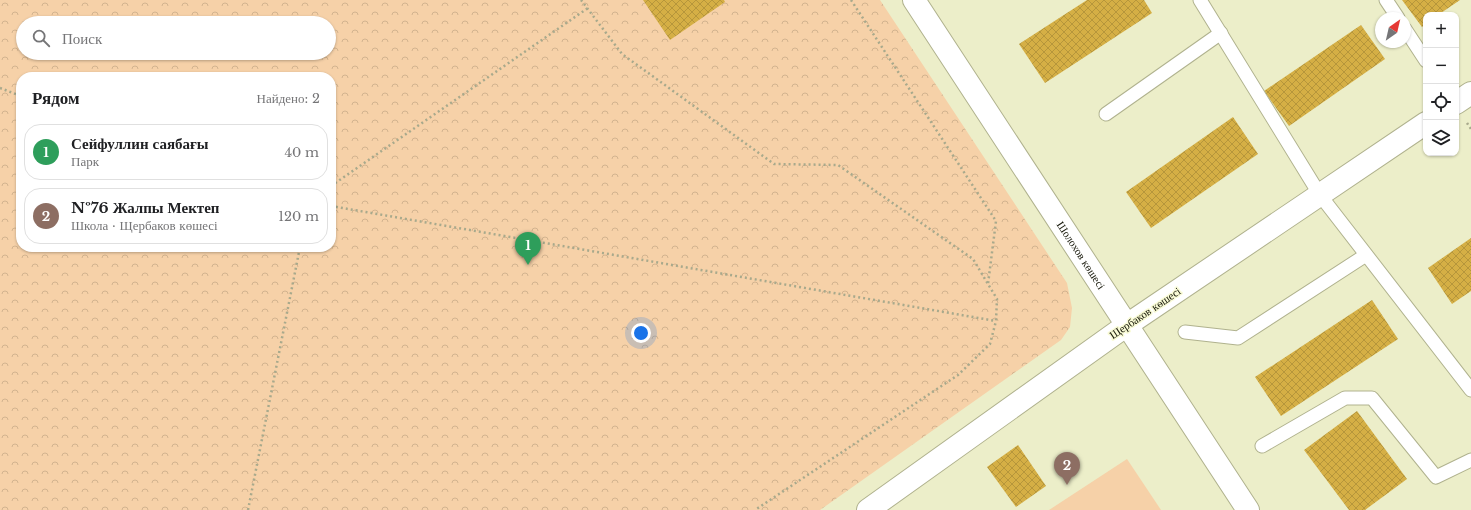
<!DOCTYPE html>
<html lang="ru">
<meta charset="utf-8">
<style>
body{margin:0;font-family:"Libre Baskerville",serif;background:#f6f6f6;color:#202124}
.controls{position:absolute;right:12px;top:12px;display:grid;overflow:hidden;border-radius:8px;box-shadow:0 1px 3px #0004}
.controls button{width:36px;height:36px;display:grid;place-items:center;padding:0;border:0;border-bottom:1px solid #e0e0e0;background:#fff;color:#202124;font:20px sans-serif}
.compass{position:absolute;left:1375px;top:12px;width:36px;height:36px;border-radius:50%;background:#fff;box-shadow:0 1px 3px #0004;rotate:34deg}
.you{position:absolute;left:641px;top:333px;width:14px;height:14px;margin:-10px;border:3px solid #fff;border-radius:50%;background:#1a73e8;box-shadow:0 0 0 6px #1a73e833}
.badge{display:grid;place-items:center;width:26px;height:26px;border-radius:50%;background:#0f766e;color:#fff;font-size:13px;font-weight:700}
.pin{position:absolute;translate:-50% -33px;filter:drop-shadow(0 1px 2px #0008)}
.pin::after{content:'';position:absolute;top:21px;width:14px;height:12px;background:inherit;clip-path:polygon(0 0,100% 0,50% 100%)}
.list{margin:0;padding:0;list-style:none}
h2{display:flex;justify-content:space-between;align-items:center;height:52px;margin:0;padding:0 16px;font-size:17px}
h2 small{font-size:13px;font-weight:400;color:#757577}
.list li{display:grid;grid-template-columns:26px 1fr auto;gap:12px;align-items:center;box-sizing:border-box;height:56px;margin:0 8px 8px;padding:0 8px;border:1px solid #e0e0e0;border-radius:16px}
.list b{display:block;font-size:15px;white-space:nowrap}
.list p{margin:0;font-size:13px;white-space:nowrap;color:#757577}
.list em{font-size:13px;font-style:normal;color:#757577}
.icon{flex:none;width:22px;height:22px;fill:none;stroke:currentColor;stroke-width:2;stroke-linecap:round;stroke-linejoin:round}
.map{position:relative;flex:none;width:1471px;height:510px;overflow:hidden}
.search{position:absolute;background:#fff;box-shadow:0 1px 3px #0004;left:16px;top:16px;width:320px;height:44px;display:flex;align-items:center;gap:10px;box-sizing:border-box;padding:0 14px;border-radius:22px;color:#757577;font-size:15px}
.panel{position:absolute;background:#fff;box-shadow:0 1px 3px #0004;left:16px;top:72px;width:320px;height:180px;border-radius:16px}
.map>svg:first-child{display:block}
.park{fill:url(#park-crowns);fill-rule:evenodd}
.garden{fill:#f6d1a8}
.building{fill:url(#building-cross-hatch)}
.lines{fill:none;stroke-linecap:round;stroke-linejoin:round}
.lane-casing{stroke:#b0b28e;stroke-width:15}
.street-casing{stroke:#b0b28e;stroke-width:24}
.secondary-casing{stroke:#b0b28e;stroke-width:24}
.path{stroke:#a8a98c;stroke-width:2.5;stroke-dasharray:2 3;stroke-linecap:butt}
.lane{stroke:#fff;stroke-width:13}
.street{stroke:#fff;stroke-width:22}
.secondary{stroke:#fff;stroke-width:22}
.labels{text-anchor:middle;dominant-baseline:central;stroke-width:3;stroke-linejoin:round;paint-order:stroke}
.street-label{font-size:11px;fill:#161709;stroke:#f9fbd6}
</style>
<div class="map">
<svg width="1471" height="510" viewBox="0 0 1471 510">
<defs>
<pattern id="park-crowns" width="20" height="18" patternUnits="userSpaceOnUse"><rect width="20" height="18" fill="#f6d1a8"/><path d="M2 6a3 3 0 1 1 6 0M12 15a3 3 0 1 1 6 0" fill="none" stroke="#d2b38f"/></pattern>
<pattern id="building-cross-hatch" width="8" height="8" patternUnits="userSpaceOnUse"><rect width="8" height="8" fill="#d5af45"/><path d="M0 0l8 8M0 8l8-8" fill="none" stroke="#b6963b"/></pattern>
</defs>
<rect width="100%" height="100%" fill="#eceec9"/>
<path class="park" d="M0,0h880l187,283 5,25 -2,19 -9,13 -241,170h-820zM23,23h306v30h-306zM21,77h310v170h-310z"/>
<polygon class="garden" points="1127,459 1161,510 1049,510"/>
<g class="building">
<polygon points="643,0 724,0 725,2 670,40"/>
<polygon points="1087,0 1144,0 1152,13 1045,83 1019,44"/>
<polygon points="1402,0 1460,0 1438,15 1426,15 1426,24 1422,27"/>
<polygon points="1361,25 1385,59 1289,126 1264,91"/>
<polygon points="1233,117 1258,154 1151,228 1126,192"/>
<polygon points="1471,238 1471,291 1452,304 1428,268"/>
<polygon points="1372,300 1398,339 1281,416 1255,377"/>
<polygon points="1357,411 1407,479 1365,510 1349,510 1304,450"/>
<polygon points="1018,445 1046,486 1016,507 987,467"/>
</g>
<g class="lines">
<defs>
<g id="lane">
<polyline points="1200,0 1320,195 1471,390"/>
<polyline points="1386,0 1398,18"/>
<polyline points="1405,29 1426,61"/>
<polyline points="1106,114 1221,33"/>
<polyline points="1185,332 1238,338 1366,255"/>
<polyline points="1262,446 1345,398 1372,398 1436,477 1471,460"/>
</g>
<g id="street">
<polyline points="1456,103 1471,93"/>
<polyline points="1127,325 1426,123"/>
</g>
<g id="secondary">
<path id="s1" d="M914,0l334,510"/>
<polyline points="868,510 1127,325"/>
</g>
</defs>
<use href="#lane" class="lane-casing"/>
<use href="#street" class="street-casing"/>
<use href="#secondary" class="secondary-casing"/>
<g class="path">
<polyline points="581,0 622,54 774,164 838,165 973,259 997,299 996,321 990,344 958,375 755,510"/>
<polyline points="851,0 996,221 988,284"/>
<polyline points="0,88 21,96"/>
<polyline points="1467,123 1471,129"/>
<polyline points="331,186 588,8"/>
<polyline points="331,206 996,321"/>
<polyline points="248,510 300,247"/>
</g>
<use href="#lane" class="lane"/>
<use href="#street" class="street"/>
<use href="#secondary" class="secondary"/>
</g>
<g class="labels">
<g class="street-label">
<text stroke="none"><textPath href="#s1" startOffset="305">Шолохов көшесі</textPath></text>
<text transform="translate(1145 313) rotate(-34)">Щербаков көшесі</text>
</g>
</g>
</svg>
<div class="controls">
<button>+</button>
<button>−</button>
<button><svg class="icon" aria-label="locate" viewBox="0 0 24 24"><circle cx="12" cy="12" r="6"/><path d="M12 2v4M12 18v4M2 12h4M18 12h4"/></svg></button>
<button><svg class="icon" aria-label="layers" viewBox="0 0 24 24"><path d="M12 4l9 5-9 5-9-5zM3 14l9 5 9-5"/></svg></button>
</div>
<svg class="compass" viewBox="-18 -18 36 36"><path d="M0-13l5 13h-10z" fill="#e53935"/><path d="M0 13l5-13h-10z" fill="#757577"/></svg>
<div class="you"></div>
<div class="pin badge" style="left:528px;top:265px;background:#2e9e5b">1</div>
<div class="pin badge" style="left:1067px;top:485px;background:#8d6e63">2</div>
<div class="search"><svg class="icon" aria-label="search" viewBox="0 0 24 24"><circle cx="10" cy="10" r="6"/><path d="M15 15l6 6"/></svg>Поиск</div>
<section class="panel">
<h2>Рядом<small>Найдено: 2</small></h2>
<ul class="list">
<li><span class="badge" style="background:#2e9e5b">1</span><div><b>Сейфуллин саябағы</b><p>Парк</p></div><em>40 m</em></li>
<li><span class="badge" style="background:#8d6e63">2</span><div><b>№76 Жалпы Мектеп</b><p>Школа · Щербаков көшесі</p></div><em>120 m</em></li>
</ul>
</section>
</div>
